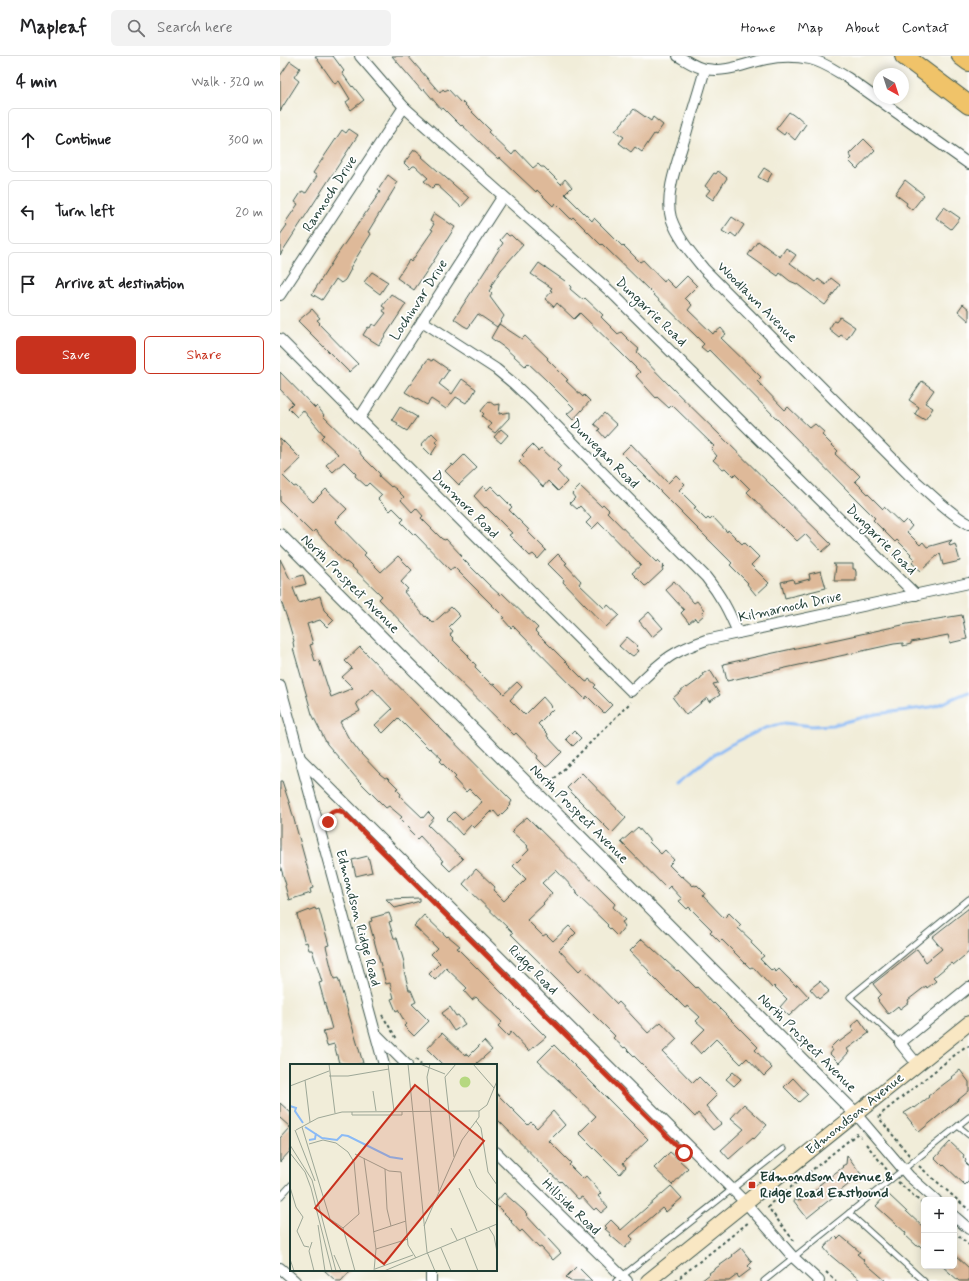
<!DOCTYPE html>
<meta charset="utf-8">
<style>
body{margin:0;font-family:Mynerve,sans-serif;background:#f2f2f2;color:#202124}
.controls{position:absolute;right:12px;bottom:12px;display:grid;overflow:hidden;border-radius:6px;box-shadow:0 2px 10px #0003}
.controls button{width:36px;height:36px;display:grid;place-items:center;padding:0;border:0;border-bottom:1px solid #e0e0e0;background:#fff;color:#202124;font:20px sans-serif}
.compass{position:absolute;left:593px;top:12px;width:36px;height:36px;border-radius:50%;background:#fff;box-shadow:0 2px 10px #0003;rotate:141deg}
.stop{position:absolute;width:12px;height:12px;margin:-9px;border:3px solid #c8321e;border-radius:50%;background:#fff}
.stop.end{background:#c8321e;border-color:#fff;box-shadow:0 1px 4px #0008}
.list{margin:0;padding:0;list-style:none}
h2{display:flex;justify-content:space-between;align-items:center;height:52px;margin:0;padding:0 16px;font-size:17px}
h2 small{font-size:13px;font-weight:400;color:#757577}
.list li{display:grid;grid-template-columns:26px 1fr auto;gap:12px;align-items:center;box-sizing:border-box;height:64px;margin:0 8px 8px;padding:0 8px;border:1px solid #e0e0e0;border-radius:6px}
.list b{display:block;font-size:15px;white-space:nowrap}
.list em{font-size:13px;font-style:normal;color:#757577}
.actions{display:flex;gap:8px;padding:12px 16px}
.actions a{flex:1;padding:9px 0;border:1px solid #c8321e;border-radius:6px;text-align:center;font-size:14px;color:#c8321e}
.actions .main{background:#c8321e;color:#fff}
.icon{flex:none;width:22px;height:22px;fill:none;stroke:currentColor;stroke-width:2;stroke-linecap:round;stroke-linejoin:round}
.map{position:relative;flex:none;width:689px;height:1225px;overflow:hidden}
header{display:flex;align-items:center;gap:24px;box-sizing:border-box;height:56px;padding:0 20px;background:#fff;border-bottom:1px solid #e0e0e0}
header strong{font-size:19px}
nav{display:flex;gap:22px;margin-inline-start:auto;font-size:14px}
.search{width:280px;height:36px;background:#f2f2f2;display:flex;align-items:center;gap:10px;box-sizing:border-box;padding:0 14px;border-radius:6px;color:#757577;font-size:15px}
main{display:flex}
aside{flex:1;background:#fff}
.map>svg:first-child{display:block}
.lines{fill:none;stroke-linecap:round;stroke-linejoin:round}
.stream{stroke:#8abaf6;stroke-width:3}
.building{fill:#deb999}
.service-casing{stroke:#3e574d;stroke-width:7}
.minor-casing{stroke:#3e574d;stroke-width:12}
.tertiary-casing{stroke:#3e574d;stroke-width:14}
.secondary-casing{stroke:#3e574d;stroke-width:16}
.motorway-casing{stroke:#3e574d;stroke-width:20}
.path{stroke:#3e574d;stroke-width:2;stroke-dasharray:3 3;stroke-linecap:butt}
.service{stroke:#fff;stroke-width:5}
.minor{stroke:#fff;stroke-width:10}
.tertiary{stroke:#fff;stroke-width:12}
.secondary{stroke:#f9e7c3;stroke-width:14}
.motorway{stroke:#f0c369;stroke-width:18}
.route{stroke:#c8321e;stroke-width:5}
.poi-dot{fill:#c8321e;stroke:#fff;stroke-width:1.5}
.labels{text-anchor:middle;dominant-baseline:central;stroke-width:3.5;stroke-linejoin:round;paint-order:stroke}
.street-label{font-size:14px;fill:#1f3d34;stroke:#fff}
.poi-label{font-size:14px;font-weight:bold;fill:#1f3d34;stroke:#fff;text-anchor:start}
.inset-river{fill:none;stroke:#8abaf6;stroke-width:2}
.inset-road{fill:none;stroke:#9da797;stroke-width:1}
.view{fill:#c8321e;fill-opacity:0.15;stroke:#c8321e;stroke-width:2}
.inset-edge{fill:none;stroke:#1f3d34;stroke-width:2}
</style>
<header>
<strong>Mapleaf</strong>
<div class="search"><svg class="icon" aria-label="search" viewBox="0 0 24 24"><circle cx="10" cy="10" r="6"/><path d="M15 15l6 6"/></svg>Search here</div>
<nav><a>Home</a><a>Map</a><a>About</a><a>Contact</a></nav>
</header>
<main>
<aside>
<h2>4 min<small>Walk · 320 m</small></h2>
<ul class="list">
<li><svg class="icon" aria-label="ahead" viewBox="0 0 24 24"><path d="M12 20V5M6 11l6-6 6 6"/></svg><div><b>Continue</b></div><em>300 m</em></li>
<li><svg class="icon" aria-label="left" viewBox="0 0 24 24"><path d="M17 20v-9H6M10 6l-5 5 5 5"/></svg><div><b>Turn left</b></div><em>20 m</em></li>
<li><svg class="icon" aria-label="arrive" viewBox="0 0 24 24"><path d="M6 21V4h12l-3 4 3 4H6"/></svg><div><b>Arrive at destination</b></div></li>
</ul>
<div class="actions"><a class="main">Save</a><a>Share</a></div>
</aside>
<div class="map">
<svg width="689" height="1225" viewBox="0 0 689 1225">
<rect width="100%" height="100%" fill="#fff"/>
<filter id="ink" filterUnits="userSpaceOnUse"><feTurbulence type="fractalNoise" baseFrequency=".025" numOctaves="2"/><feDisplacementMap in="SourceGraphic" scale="8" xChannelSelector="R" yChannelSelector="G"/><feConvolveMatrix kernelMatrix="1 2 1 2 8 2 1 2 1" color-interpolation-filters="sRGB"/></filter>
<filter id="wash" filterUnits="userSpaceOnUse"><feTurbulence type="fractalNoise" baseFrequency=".012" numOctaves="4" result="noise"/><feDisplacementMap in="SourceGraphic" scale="16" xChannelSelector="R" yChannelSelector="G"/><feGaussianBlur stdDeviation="0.9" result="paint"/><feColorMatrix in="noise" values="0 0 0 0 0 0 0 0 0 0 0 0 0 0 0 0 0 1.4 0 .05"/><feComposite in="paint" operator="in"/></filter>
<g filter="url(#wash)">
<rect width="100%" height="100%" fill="#f1edd9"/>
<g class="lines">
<path class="stream" d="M401,725l29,-24 20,-12 35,-17 20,-5 27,3 21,-1 43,-11 55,-7c13,-3 25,-11 38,-15"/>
</g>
<g id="blocks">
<g class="building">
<polygon points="35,0 53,0 64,15 62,17 72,31 73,30 84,44 71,54 66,46 70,43 59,25 55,28"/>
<polygon points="112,0 128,0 160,37 163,33 165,35 168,33 181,47 182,46 210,74 208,76 232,99 236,94 253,112 258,108 261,111 264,111 281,128 285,123 292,131 285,138 312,165 314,162 342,190 343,189 360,206 363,204 384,226 386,223 395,232 407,220 417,230 405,242 412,249 408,254 433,278 435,275 436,276 441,272 446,278 441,282 481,321 477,325 505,354 508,351 530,372 535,368 544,376 542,379 558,395 555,398 572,414 573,413 580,420 575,425 603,453 604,451 622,468 626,464 632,470 627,476 640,489 643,486 647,491 672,484 669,487 670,490 675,488 680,505 663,509 660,497 641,515 632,507 635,504 630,499 631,498 617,484 615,486 593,464 595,462 575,442 429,294 427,296 421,291 424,288 417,281 322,188 321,189 293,161 291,163 275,147 273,150 257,134 256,136 219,101 218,103 182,69 181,70 163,52 161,53 144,33 142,35"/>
<polygon points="10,5 20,12 14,21 19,25 0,55 0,20"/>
<polygon points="354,53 371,65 373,61 383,69 376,79 374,78 362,96 355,91 351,96 339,87 344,81 335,75"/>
<polygon points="509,56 516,61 517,60 526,68 515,84 506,76 504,79 496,73"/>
<polygon points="69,73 78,79 0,199 0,179 7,169 5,167 18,148 15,146 22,135 26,137 37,120 33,117 62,74 66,77"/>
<polygon points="584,83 595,94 577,113 569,105 572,102 569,98"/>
<polygon points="134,94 136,94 143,100 142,101 189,142 181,151 156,128 152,132 144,125 148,122 135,110 133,110 130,113 124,107"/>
<polygon points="484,112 492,117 487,126 478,121"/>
<polygon points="438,115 447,122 433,144 426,139 430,134 425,130 434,117 436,118"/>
<polygon points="108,119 117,126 115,129 116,130 88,176 91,178 70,212 71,213 65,224 61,227 56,223 42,244 32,238 54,203 100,136 98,134"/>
<polygon points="625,124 644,139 632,154 626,149 627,147 615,138"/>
<polygon points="664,151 680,162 671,173 656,162"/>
<polygon points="154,157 175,171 153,206 134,234 117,222 129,204 131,206 153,174 151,173 154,168 150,165"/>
<polygon points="452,161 464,169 456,181 451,177 449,179 442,175"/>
<polygon points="226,177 229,180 231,179 236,184 236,183 243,189 221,214 211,230 212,231 209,235 212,238 210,241 224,260 217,271 198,258 188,272 184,270 174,263 223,187 220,184"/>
<polygon points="478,185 500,201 506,192 516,199 510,207 536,226 538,223 546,229 551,222 560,229 545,249 517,228 510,225 500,217 498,220 468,199"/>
<polygon points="259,207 285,225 291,231 290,233 303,244 305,242 323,259 321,261 338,278 341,276 351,286 359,293 357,296 388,328 551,488 542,496 525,478 517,485 503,471 502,472 467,436 470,433 455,418 453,420 445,412 443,413 433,404 437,400 431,393 434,390 392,349 389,352 377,341 376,342 356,320 360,316 339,295 300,257 294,263 277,247 274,251 265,243 272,235 270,234 272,232 251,218"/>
<polygon points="92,216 108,226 100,238 84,226"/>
<polygon points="111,238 126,248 99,289 83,279 88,271 90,272 92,268 96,270 106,257 103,255 105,252 102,250"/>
<polygon points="683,248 689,253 689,265 678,255"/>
<polygon points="32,253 40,262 37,264 40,267 39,268 78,308 69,316 18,265"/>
<polygon points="560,261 575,271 567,283 561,279 559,281 549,273 554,265 556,266"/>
<polygon points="219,268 242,283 245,280 268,302 267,303 288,324 286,325 303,341 304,339 310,345 293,364 287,358 294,352 265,323 248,307 245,310 225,292 211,282"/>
<polygon points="148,303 152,305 153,303 169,314 159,328 172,338 182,323 196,333 189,345 188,344 186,347 176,341 166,353 151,343 147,349 125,336"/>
<polygon points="0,316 35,352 37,350 44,359 43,360 78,394 82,400 100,418 99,420 111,431 112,430 116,433 124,441 121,444 132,456 136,452 143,460 141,462 162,483 165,484 166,483 182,500 181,501 209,529 220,539 222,537 258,572 255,575 305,625 307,626 309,623 316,629 314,631 332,649 324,657 307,640 305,643 233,570 231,572 223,563 225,562 174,511 170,514 135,478 134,479 121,466 124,463 113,452 110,455 98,443 102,439 89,427 86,430 75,420 76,418 64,406 53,416 46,409 58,398 41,382 44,379 23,354 17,361 8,352 13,347 0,333"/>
<polygon points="642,325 654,334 645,347 653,352 645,364 635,358 639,351 629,344"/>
<polygon points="209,345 214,349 220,348 219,358 229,356 229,362 215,377 208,372 211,368 202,360 204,358 201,355"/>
<polygon points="120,351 137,361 127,375 117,369 118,367 112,364"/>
<polygon points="324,357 337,369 325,382 318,374 320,373 314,368"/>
<polygon points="221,373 228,379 221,387 214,381"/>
<polygon points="152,377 158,383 156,386 158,388 151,399 141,389"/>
<polygon points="0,382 21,403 3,420 14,431 16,430 33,446 46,433 67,453 55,465 86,497 84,499 101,516 118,500 132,514 121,526 128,533 124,536 145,561 146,560 153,567 171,551 180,560 169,571 173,575 170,579 173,582 172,583 189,600 188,601 196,609 195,611 201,617 200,617 212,629 214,628 224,638 237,626 242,631 230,644 245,659 263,641 270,649 270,650 273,653 258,668 268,678 267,680 282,696 269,709 266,711 257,702 258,700 236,677 234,679 154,600 99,543 102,540 69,508 66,506 65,507 35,474 32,477 0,445"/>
<polygon points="351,388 388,427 396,419 405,428 399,434 416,451 414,452 426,464 428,462 430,464 433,461 447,476 448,474 462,488 464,486 479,501 471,509 489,527 476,539 467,528 468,527 450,509 452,507 342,397"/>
<polygon points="252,389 258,395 261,392 281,411 277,415 287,426 278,435 268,425 263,431 239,406 244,401 242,399"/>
<polygon points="184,399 197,412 179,429 165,415 172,408 173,410"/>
<polygon points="203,430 207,434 211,430 232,451 229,454 249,474 247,475 266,494 258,503 253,498 250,500 229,479 232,477 206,451 205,452 194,440"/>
<polygon points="300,430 321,450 323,448 329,454 327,456 376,506 378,504 384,510 382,512 383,514 367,529 365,530 352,517 361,509 319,466 312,473 306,467 311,462 300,450 297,453 290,447 295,442 292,438"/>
<polygon points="278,498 287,507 285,508 301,525 299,528 325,553 328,549 339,559 326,571 283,526 284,524 268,508"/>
<polygon points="0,503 10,523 23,519 26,528 13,532 19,547 40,540 44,554 54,564 47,571 40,564 27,568 33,588 30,589 35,605 39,604 51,641 73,632 62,621 72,612 65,605 80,591 232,745 230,748 231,749 219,761 214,755 212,757 211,755 194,772 191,769 182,779 167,763 174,756 182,764 202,746 189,733 186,736 174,723 176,721 160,705 162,703 150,692 149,693 118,662 103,677 95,669 112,653 93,633 76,647 80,655 60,666 68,681 81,698 100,718 105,722 107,721 118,732 116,733 121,738 120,740 143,762 148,756 154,762 148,769 183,803 170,815 161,806 163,805 140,780 137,783 129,775 130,773 120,763 122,761 109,750 106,752 78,724 47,688 32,658 13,592 14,592 13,586 14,585 8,565 0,542"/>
<polygon points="553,508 573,508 573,513 575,513 576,516 576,525 554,525 556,510"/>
<polygon points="541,515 546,532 505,542 501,526 513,523 514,527 530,523 529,518"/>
<polygon points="394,525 414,547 417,545 424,554 422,556 424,559 417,565 415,562 409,567 401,557 404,554 385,533"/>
<polygon points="369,556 383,572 372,581 359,565"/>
<polygon points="682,559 687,583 670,587 668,579 631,586 631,588 623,590 623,587 614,588 447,625 443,608 627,568"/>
<polygon points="347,581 358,590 356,592 359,595 353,600 350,598 349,599 339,590"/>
<polygon points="430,614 438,627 433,628 440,639 429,646 427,642 406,659 393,642 406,631 407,632 421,622 421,621 423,620 422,618"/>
<polygon points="294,675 301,682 293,690 286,683"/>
<polygon points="302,717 346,762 332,777 287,732"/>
<polygon points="0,725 2,725 10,749 33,832 30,833 31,837 9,844 5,830 6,829 0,809"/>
<polygon points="247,761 335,848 333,851 345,864 342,866 345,870 337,880 327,870 328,869 296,838 297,836 276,814 262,827 272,837 263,847 264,848 247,864 263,880 266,878 273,885 289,870 296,877 279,894 299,915 302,912 337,948 339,946 368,977 381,966 397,983 383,996 413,1027 419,1021 437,1039 426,1050 441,1068 433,1074 418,1057 415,1061 345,991 344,992 333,982 335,980 312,957 311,958 231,878 233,877 183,828 196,813 215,831 213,834 224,845 246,823 233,810 249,794 247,791 248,790 232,776 233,775 232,774"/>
<polygon points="358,771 370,785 369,786 381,798 385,794 394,804 389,809 401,821 402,820 413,830 414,829 416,830 417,829 425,837 423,840 444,862 449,857 461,869 458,872 472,885 471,887 484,900 480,903 492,915 493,913 496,916 499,913 516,930 517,928 529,941 509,960 500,951 507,943 494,930 492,932 475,913 472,911 470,912 442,884 440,886 430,876 432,874 409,851 407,853 399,845 402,843 390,830 387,833 341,786"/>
<polygon points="88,800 92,816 76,820 72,804"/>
<polygon points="140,842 140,845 115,852 106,843"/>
<polygon points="35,852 36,854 39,853 49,889 46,890 54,923 58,922 83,1007 75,1009 61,1009 60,1006 59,1007 54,988 47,990 43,975 52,973 39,927 42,926 32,894 29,894 27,886 25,887 17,859"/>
<polygon points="689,852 689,896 673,909 671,907 653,922 656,925 647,932 646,930 628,944 629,946 620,953 618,950 608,958 598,945 599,944 597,942 601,938 593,928 637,893 646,906 662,893 652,881"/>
<polygon points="109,857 112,865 109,866 114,882 117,882 124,906 125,914 124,915 129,934 131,934 136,946 132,948 149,965 134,980 124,970 126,968 118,954 116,955 111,943 114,942 110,927 106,928 89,866 92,865 91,862"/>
<polygon points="144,859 167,881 168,880 180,890 177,892 266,981 249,995 231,976 228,980 218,970 222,966 196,941 192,944 184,935 187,932 166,912 155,924 149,918 160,907 151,898 157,892 134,870"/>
<polygon points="362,883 397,915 398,914 416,932 417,931 433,948 434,947 478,991 475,994 492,1012 484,1020 467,1002 461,1008 436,983 421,998 411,987 425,973 416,965 420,961 408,950 405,952 392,939 392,940 369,917 370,916 350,895"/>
<polygon points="540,925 549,935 539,943 530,933"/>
<polygon points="170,951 176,960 178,959 185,968 174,975 162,957"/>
<polygon points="579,963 589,977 567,993 569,996 559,1007 550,998 553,994 550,992 558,984 559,986 574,975 571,970"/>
<polygon points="162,977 185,999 187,998 189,1000 204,985 212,994 197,1007 199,1009 163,1009 147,993"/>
<polygon points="274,989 368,1083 343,1107 346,1111 340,1118 299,1077 316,1060 258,1005"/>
<polygon points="680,1014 689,1026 689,1035 639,1076 624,1057 634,1051 635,1052 649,1041 648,1040 672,1022 671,1021"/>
<polygon points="453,1016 461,1023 454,1030 446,1023"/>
<polygon points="513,1022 528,1038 519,1046 504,1031"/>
<polygon points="216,1037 248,1069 251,1066 257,1072 273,1055 285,1069 269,1085 291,1107 289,1109 303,1123 306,1120 321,1137 318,1140 328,1151 321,1157 316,1152 314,1154 302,1141 298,1143 281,1125 280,1126 271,1118 216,1062"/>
<polygon points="0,1047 11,1057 11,1094 0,1106 0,1082 10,1071 0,1062"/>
<polygon points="464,1048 487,1069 474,1083 473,1082 449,1103 441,1094 464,1073 451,1062"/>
<polygon points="670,1086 684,1099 683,1101 686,1104 685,1106 689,1110 689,1125 685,1129 664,1109 663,1110 655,1102"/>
<polygon points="390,1096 408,1112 392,1129 374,1112"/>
<polygon points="567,1099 583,1121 576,1127 574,1124 527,1162 513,1144 521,1144 525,1141 526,1142 540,1130 539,1129 563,1111 562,1110 566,1108"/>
<polygon points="391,1130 402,1142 386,1156 382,1152 350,1180 353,1183 345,1192 330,1179 331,1178 325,1173 327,1172 325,1170 331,1164 341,1174"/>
<polygon points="224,1137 242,1153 247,1158 246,1159 281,1197 273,1204 261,1191 259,1192 242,1174 240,1176 231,1166 232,1165 216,1149 216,1146"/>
<polygon points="609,1139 644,1172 644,1194 639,1189 637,1190 625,1179 626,1177 596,1150 605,1140"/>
<polygon points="555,1180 558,1183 561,1180 580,1196 577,1198 584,1204 583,1205 606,1225 581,1225 550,1199 544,1192"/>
<polygon points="461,1192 472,1206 468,1210 471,1213 459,1222 457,1219 449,1225 421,1225 430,1218 429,1217 453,1200 452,1199"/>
<polygon points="674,1198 689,1212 689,1225 679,1225 662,1210 674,1210"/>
<polygon points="297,1210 312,1225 290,1225 286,1221"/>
<polygon points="44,1214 71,1214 61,1225 56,1225"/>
</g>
</g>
</g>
<g filter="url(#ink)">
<use href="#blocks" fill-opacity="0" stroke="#3e574d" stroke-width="1"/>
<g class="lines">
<defs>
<g id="service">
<polyline points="620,987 570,941 689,843"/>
<polyline points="678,1070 689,1079"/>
<polyline points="0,1141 11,1129"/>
<polyline points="569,1157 644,1225"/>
<polyline points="336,1225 503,1093"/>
<polyline points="484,1225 689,1061"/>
</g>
<g id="minor">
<polyline points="80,0 124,51 332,237 636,539"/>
<path d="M398,0c9,5 18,12 28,13 21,4 40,-6 60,-10 14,-3 30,-3 44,0 14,3 26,12 38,19l121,86"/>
<path d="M425,13c-6,22 -13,43 -19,65 -7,24 -22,59 -15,84 7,20 20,35 33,51l206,207c19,16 37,36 59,48"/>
<polyline points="0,239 124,51"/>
<path d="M142,265l74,48 17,14 21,20 172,174c15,19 23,34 32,56"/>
<path d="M0,283l351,352c14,-13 27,-28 43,-37 10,-6 21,-10 32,-14l263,-57"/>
<polyline points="79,363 223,140"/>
<polyline points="0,629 104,1009"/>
<polyline points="21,703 465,1146 513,1201 539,1225"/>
<polyline points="96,978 127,1009"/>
<polyline points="637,1008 620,987 689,931"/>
<polyline points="576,1058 629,1120 656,1144"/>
<polyline points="216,1096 347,1225"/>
<polyline points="674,1160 689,1173"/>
<polyline points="0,1212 15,1225"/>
<polyline points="151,1214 151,1225"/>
</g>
<polyline id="tertiary" points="0,479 576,1058"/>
<polyline id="secondary" points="368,1225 689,967"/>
<g id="motorway">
<polyline points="624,0 689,49"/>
<polyline points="681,0 689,6"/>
</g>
</defs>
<use href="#service" class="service-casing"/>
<use href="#minor" class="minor-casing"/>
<use href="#tertiary" class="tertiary-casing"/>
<use href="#secondary" class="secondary-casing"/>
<use href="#motorway" class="motorway-casing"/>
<g class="path">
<polyline points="266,731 351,646"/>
<polyline points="47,763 52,755 58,754"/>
<polyline points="102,959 117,983"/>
<polyline points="136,1003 141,1009"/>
<polyline points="586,1088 608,1115"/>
<polyline points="629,1099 599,1062 601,1058 686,990 689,991"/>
<polyline points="639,1110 689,1154"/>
<polyline points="618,1126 644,1149"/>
<polyline points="674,1176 689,1189"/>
<polyline points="514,1185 490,1154 488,1152 490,1148 573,1081 577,1078 581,1081"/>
<polyline points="546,1216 556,1225"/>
<polyline points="395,1225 469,1166"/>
</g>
<use href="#service" class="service"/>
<use href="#minor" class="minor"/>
<use href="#tertiary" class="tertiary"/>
<use href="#secondary" class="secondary"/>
<use href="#motorway" class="motorway"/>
</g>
</g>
<g class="lines" filter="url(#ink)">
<path class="route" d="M48,766c-1,-10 7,-14 15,-10l341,341"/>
</g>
<rect class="poi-dot" x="468" y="1125" width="8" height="8" rx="2"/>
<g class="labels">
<g class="street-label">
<text transform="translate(50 138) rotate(-57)">Rannoch Drive</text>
<text transform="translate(139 244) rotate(-57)">Lochinvar Drive</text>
<text transform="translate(477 246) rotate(45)">Woodlawn Avenue</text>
<text transform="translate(371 256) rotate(44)">Dungarrie Road</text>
<text transform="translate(324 398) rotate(45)">Dunvegan Road</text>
<text transform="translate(185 449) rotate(45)">Dunmore Road</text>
<text transform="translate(601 484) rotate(45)">Dungarrie Road</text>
<text transform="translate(70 528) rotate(45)">North Prospect Avenue</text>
<text transform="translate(510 551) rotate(-12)">Kilmarnoch Drive</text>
<text transform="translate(299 758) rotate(45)">North Prospect Avenue</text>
<text transform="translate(78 862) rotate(75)">Edmondson Ridge Road</text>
<text transform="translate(253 914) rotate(45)">Ridge Road</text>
<text transform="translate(527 987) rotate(45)">North Prospect Avenue</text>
<text transform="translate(575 1058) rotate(-39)">Edmondson Avenue</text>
<text transform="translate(291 1151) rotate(44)">Hillside Road</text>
</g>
<g class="poi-label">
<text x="480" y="1121">Edmondson Avenue &amp;<tspan x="480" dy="16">Ridge Road Eastbound</tspan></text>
</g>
</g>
<g transform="translate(10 1008)">
<rect width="207" height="207" fill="#f1edd9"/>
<path d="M169.5 18a5.5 5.5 0 1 1 11 0a5.5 5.5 0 1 1-11 0Z" fill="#b6d880"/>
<path class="inset-river" d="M0,42l6,2 -1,3 8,12M15,63l17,11 15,2 5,-5 6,1 42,21 13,2M19,76l6,-1 1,-6"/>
<path class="inset-road" d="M39,0l6,49M98,0l6,47M118,0l19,188 8,19M130,0l25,10M140,0l-3,13 12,114M183,0l21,24M39,12h19l41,-7M15,16l5,42M0,22l39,-15M83,27l3,20M62,48v3h50v-3M186,57l5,7 7,44 9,13M12,63l28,92 13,9M5,66l20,51M6,66l22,-12 24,-6 137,-1 8,-6 10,-24M19,80l14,-4 13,3 12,9 6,10 5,52 -16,14M0,81l22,35 24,91M0,89l15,19 6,16 21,83M65,90l34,17 12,1 7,73 8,13M164,93l-9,-80 11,-13M74,94l12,91 -2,22M95,105l2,40 4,17M179,105l8,18 20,19M0,123l6,20 7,10 -6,14 7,15 5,1M169,124l18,43M28,161l7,46M134,162l38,-86 17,-23v-6M53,164l12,43M161,164l6,12M199,164l5,8 3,16M83,168l33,-11M175,174l13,33M22,178l-3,9 5,20M151,184l10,23M86,185l32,-10M44,191l7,16M0,195l4,12M85,205l38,-14M94,207l113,-47"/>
<path class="view" d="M125,21l69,56 -100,123 -69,-56z"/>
<rect width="207" height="207" class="inset-edge"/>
</g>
</svg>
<div class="controls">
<button>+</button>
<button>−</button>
</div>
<svg class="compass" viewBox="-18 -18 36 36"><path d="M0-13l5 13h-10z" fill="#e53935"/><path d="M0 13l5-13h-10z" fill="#757577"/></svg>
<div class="stop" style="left:404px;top:1097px"></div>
<div class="stop end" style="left:48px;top:766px"></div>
</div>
</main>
